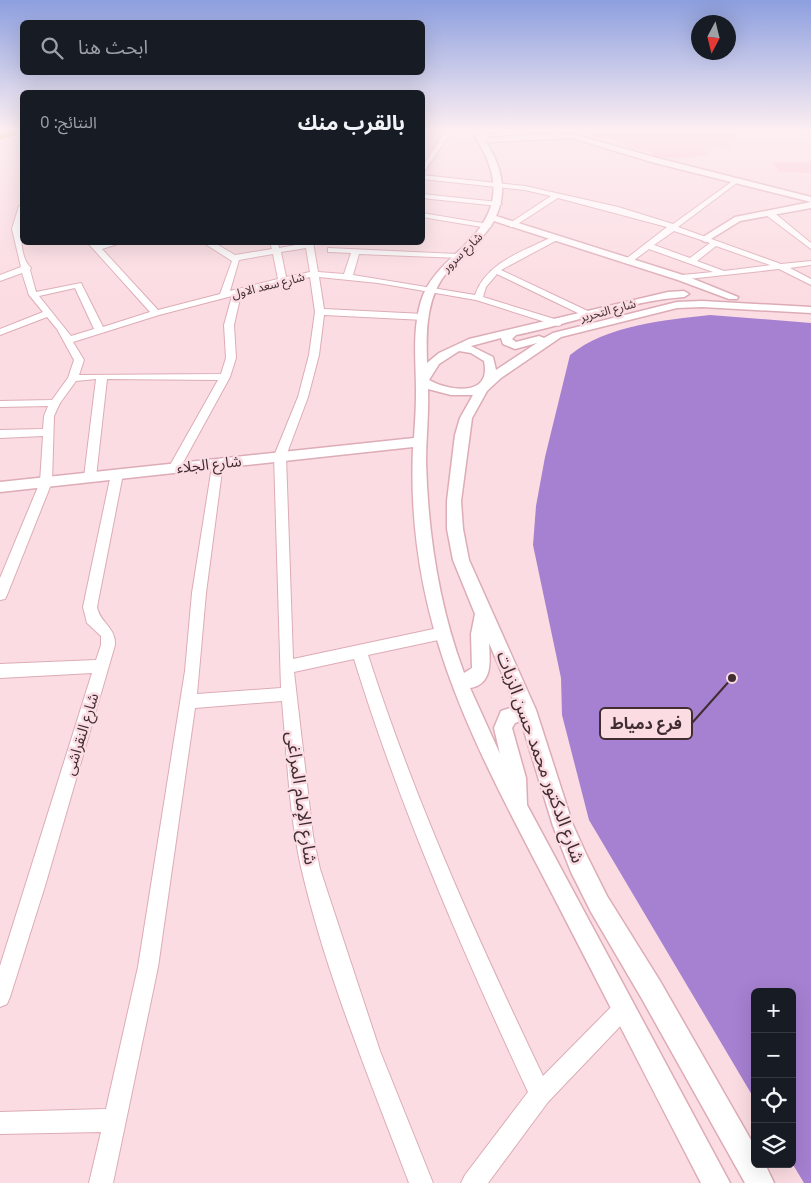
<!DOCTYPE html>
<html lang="ar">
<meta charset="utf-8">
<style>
body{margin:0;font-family:"IBM Plex Sans","Noto Sans Arabic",sans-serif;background:#242831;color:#f1f3f6;direction:rtl}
.controls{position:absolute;right:15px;bottom:15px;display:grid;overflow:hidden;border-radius:8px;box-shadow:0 5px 20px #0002}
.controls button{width:45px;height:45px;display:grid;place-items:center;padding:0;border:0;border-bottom:1px solid #363941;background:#171b24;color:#f1f3f6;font:25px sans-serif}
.compass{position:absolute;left:691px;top:15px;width:45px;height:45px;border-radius:50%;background:#171b24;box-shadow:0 5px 20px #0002;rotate:187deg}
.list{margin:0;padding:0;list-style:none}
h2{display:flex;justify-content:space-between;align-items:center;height:65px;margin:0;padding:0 20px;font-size:21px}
h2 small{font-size:16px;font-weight:400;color:#9ea1a6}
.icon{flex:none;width:28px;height:28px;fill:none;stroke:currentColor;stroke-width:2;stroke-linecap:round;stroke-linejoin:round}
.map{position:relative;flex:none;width:811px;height:1183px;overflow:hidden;direction:ltr}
.search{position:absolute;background:#171b24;box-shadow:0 5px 20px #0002;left:20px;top:20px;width:405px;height:55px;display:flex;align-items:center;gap:12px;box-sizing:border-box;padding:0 18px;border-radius:8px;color:#9ea1a6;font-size:19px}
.panel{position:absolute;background:#171b24;box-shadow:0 5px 20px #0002;left:20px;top:90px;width:405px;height:155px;border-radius:8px;direction:rtl}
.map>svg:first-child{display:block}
.green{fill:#fcc6d1}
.water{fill:#a680d1}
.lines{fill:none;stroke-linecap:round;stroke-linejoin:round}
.minor-casing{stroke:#ddacb6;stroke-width:2}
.tertiary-casing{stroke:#ddacb6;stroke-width:3}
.trunk-casing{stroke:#fff;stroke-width:3}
.minor{fill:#fff;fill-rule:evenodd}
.tertiary{fill:#fff;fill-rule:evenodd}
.trunk{fill:#cc8f3a;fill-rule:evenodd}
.labels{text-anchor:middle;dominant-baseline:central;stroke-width:5;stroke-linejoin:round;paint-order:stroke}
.far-street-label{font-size:12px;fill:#402d31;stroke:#fbdce2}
.street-label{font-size:15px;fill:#402d31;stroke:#fbdce2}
.near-street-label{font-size:18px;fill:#402d31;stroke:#fbdce2}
.leader{fill:none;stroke:#402d31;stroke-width:2}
.callout-dot{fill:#402d31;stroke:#fbdce2;stroke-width:2}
.callout{fill:#fbdce2;stroke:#402d31;stroke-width:2}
.callout-label{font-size:16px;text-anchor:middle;font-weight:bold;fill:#402d31}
</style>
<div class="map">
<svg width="811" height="1183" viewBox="0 0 811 1183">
<rect width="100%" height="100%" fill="#fbdce2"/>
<g class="green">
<path d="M591,129h140l5,9h-9l6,10 -30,-1 -2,2 9,4c-19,6 -38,6 -57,4l1,-4 -23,-5 -18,-9 -20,-1z"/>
<polygon points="773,162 811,163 811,173 779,172"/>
</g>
<path class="water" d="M710,315l101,8v860h-7l-12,-20v-171h-37v108l-166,-280 -27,-105 -1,-37 -28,-133 3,-39 9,-49 25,-102c37,-30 94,-35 140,-40z"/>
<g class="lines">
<defs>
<g id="minor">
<polygon points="447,129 453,129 422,175 422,167"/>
<polygon points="556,129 590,129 482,137 479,135"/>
<path d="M422,175l103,11 93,21 55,17 61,-44h4v2l-60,45 103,37 30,-3v4l-21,3 21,11v6l-32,-16 -100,11v-4l3,-1 31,-3 -64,-23 -20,15 -7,-2 45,-35 -109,-29 -45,29h-3v-4l41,-27 -26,-6 -103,-11zM674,231l36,12 -20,15 -36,-13zM716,246l54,19h1l-47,6 -27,-10z"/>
<polygon points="422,194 498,202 502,204 498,206 422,198"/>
<path d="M19,206h3c0,17 -5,49 9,62l-1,2 6,22 45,-9 22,44 47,-15 -63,-70h9l2,3 26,-3 -22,7 56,61 62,-16 12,-33 -30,-19h11l22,13 37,-6 -2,-7h8l1,6 34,-6 5,30 26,2 7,-21 -20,-1h-3v-4l129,6 4,2 -1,2 -101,-4 -6,21 122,20c11,-33 49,-44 77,-58l7,2 -58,31 91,43v4h-6l-89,-43 -11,13 -3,10 78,24v4l-3,1 -82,-26 -98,-17 -59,-6 5,32 100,5 5,3 -5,3 -100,-5 -5,40 -11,42 -22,59 7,203 150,-32 5,2 2,4 -2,4 -5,2 -75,16c47,146 109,283 175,421l74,-75 7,-3 7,3 3,7 -3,7 -83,87 -60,81h-27l4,-8 63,-83c-66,-142 -128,-284 -174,-433l-60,13 19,164 7,33 60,182 53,132h-24c-39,-103 -83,-208 -108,-316 -12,-54 -14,-111 -19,-166l-87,7 -37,259 -45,216h-24l12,-51 -101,2v-22l106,-3 32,-142 47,-296 7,-78 21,-133 4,-1 6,4 -17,130 -9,101 84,-6 -7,-232 24,-59 11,-42 6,-43 -5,-35 -69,17 -7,31 2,33 -6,19 -51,93h-8l-2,-3 49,-87 -111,-1 -11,98 -6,4 -6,-4 12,-98 -20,2 -16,22 -6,13 -2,66 -45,113 -2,4 -5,1v-22l40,-96 3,-46 -43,2v-8l43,-1 1,-13 4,-10 -48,1v-6l52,-1 16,-22 6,-18 -17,-31 -10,-12 -47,18v-6l43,-17 -14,-17 -7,-22 -22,8v-6l21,-8 -9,-38zM306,248l4,24 -24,5 -5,-25zM273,254l5,25 -48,12 9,-31zM75,288l19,41 -23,7 -32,-40zM232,296l-8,29 2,33 -5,16 -142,1 5,-15 -11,-18 86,-27z"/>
<polygon points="766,211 772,211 811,243 811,249 766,215"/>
<polygon points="422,213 488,224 492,226 488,228 422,217"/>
<path d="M117,470l6,4 -26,133c3,16 19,20 18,38l-70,241 -35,111 -3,7 -7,3v-41l92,-293 -92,5v-14l96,-4 5,-15v-9l-14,-13 -4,-16 28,-133z"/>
</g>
<g id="tertiary">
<path d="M470,129h8l12,9 65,-5 17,1 89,25 150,38v11l-71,13 -34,21 -3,-1v-4l32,-20 76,-15 -156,-39 -83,-25 -86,4c15,23 22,49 10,74l190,60 52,21 -1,2h-8l-51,-19 -184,-59c-12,20 -30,33 -45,49 -23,25 -23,60 -22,93l12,-10 30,-14 199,-47 16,-1 5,3 -5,3c-57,4 -112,27 -168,38l-4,4 4,3 23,-6 5,2 9,-5 124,-31 25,-1 109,6v6l-109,-6 -25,1 -116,29 -60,41 -14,13 -15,27 -11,83 2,28 6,31 67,150 37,115 14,31 20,40 53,85 95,166v17h10l9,19h-29l-103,-184 -51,-87 -20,-40 -18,-46 -32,-105 -6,2 -3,5 14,50 1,27 203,378h-29c-47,-90 -93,-181 -140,-272 -80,-156 -156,-280 -148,-464l-413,45v-10l414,-44c1,-15 2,-30 2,-46 0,-30 -4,-61 5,-91 7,-23 25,-38 42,-54 41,-39 38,-73 7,-118zM501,338l2,6 12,5 22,-6 -41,27 -3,-13 -22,-11zM459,351l12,2 13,8c8,37 -35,30 -55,19l10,-16zM428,389l23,6h22l-13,23 -5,17 -8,66v28l6,31 22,54 -4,20 1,34 -8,5c-25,-67 -36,-139 -38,-211 0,-24 3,-48 2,-73zM489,643l27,63 -15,5 -7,17 6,26 -30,-66c23,-4 20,-27 19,-45z"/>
<polygon points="795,129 811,131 811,136 796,131"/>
</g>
<polygon id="trunk" points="15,129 22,129 22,133 0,140 0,134"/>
</defs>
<use href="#minor" class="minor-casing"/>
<use href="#tertiary" class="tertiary-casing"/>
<use href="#trunk" class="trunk-casing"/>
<use href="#minor" class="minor"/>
<use href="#tertiary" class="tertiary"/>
<use href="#trunk" class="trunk"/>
</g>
<linearGradient id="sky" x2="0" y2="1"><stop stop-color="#8d9fdf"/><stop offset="0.44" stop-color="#fdeff2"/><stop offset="1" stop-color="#fdeff2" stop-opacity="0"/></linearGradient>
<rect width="811" height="295" fill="url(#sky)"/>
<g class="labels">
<g class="far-street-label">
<text transform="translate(462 252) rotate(-44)">شارع سرور</text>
<text transform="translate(268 285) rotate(-14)">شارع سعد الاول</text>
<text transform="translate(608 310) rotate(-15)">شارع التحرير</text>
</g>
<g class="street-label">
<text transform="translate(209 464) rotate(-6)">شارع الجلاء</text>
<text transform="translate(81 734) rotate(-73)">شارع النقراشى</text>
</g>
<g class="near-street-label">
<text transform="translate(541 757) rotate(70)">شارع الدكتور محمد حسن الزيات</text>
<text transform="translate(302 798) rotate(82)">شارع الإمام المراغى</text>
</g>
</g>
<path class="leader" d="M732 678L692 723"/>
<circle class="callout-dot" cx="732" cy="678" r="5"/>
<rect class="callout" x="600" y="708" width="92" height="31" rx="5"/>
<g class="callout-label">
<text x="646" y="729">فرع دمياط</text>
</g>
</svg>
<div class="controls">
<button>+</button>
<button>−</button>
<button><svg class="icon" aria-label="locate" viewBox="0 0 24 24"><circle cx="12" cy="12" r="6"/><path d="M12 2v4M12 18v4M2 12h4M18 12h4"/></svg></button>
<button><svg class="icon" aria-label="layers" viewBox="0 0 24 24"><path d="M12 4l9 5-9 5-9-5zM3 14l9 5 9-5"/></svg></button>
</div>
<svg class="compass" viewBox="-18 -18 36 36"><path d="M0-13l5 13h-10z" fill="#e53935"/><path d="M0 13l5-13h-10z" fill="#9ea1a6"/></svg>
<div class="search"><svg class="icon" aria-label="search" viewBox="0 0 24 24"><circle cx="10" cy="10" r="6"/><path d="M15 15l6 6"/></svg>ابحث هنا</div>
<section class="panel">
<h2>بالقرب منك<small>النتائج: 0</small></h2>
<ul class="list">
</ul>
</section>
</div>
